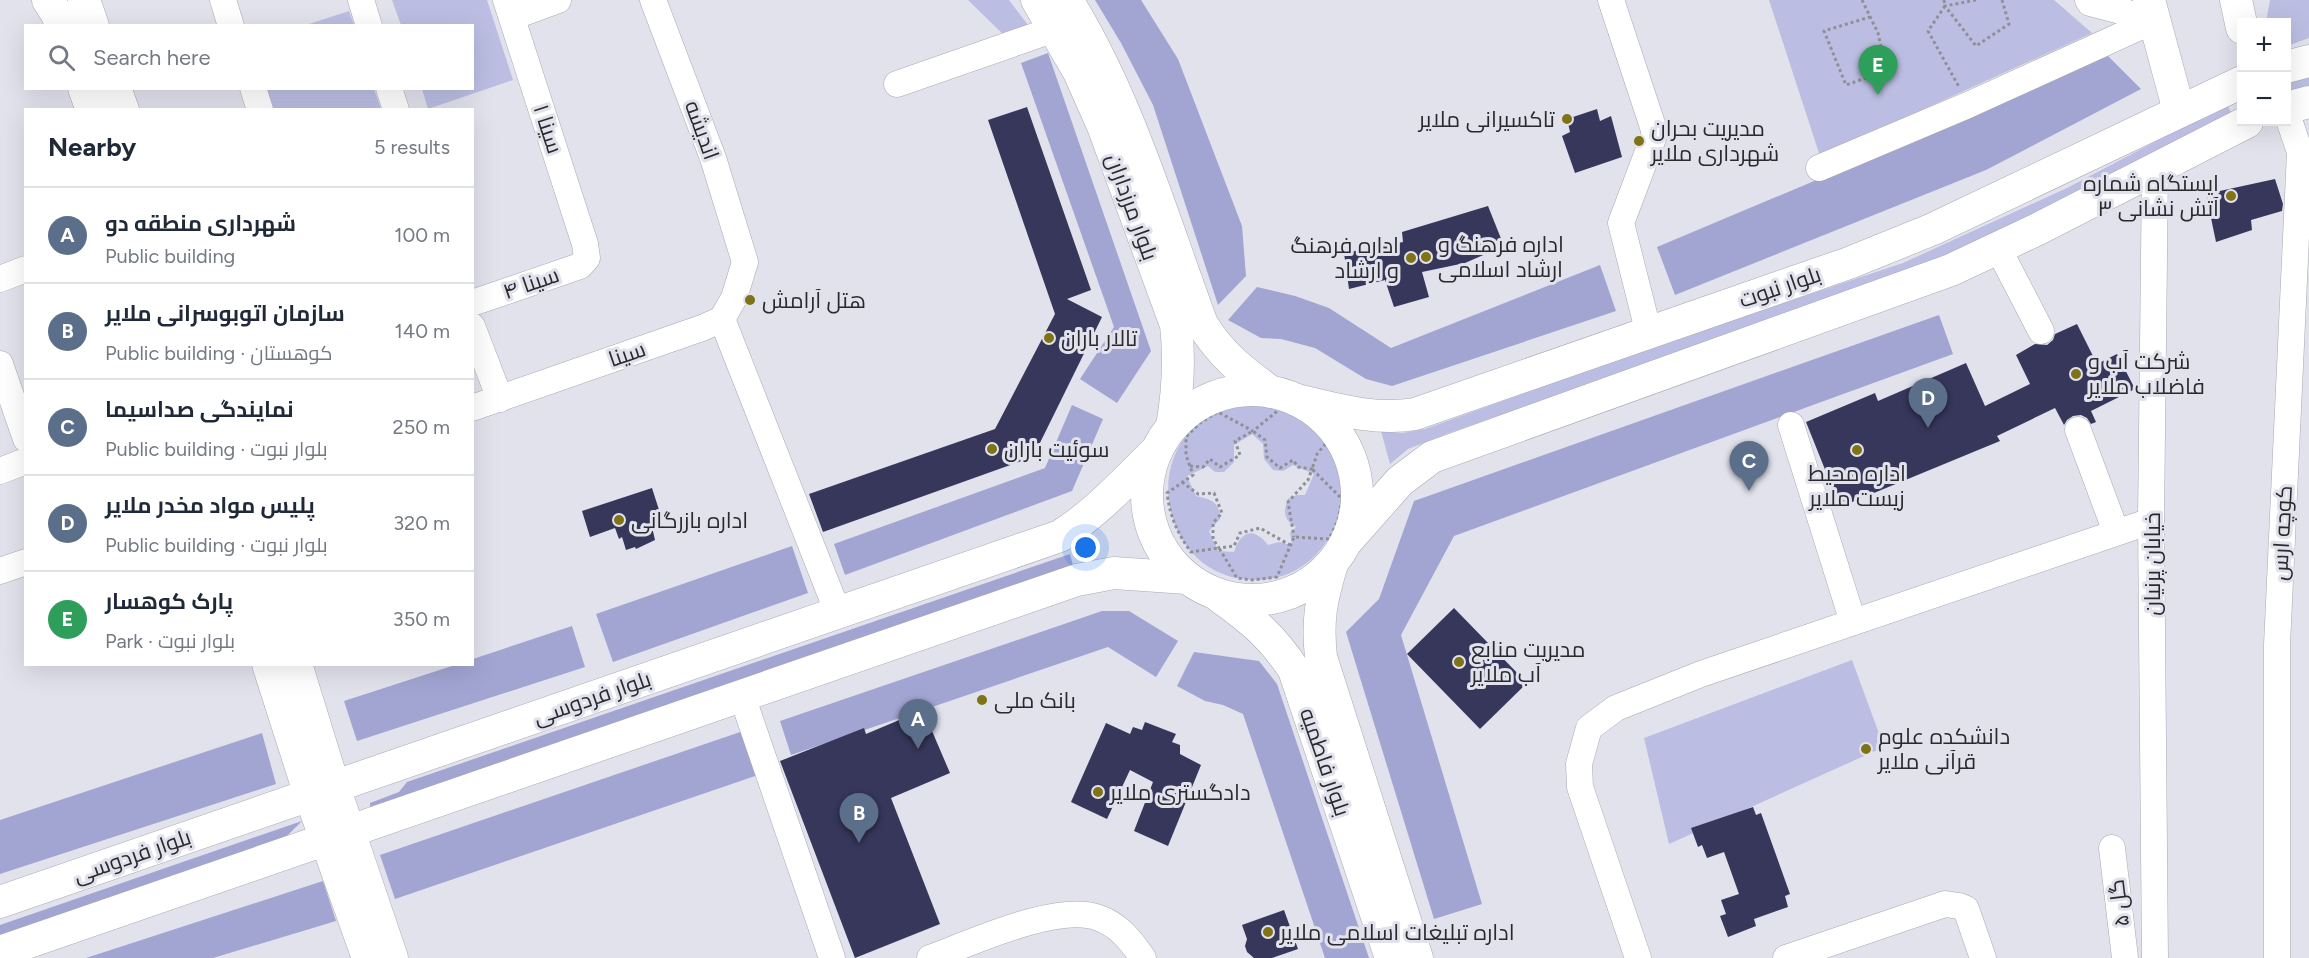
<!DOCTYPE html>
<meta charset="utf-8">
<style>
body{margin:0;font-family:Figtree,Cairo,sans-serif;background:#f6f6f7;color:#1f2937}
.controls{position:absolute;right:18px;top:18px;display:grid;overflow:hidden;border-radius:0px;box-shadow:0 6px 24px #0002}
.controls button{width:54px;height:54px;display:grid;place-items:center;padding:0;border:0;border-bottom:2px solid #e0e1e3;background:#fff;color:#1f2937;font:30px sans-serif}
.you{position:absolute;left:1086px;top:548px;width:21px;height:21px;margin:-15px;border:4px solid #fff;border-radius:50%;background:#1a73e8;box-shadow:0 0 0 9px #1a73e833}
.badge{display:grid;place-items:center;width:39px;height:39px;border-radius:50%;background:#db2777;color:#fff;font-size:20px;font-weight:700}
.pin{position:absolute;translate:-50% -50px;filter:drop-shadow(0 2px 3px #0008)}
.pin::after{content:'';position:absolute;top:32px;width:21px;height:18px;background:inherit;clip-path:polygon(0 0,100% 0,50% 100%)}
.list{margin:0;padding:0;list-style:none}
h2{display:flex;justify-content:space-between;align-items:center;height:78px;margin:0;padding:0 24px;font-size:26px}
h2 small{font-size:20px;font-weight:400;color:#747a83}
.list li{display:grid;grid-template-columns:39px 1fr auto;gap:18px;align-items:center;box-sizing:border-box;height:96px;padding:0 24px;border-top:2px solid #e0e1e3}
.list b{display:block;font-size:22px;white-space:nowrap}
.list p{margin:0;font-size:20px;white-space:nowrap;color:#747a83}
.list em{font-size:20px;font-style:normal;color:#747a83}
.icon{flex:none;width:33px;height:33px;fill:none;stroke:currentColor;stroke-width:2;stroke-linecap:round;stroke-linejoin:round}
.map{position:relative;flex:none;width:2309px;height:958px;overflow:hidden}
.search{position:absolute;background:#fff;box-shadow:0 6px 24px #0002;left:24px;top:24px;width:450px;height:66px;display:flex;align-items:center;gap:15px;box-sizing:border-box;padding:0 21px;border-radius:0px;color:#747a83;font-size:22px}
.panel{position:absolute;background:#fff;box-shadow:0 6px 24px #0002;left:24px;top:108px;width:450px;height:558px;border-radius:0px}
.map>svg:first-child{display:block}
.green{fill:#bbbee2;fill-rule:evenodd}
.forest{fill:#a2a5d2}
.building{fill:#37375c}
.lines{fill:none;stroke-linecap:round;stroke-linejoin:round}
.minor-casing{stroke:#a8a9b3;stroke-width:27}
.major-casing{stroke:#a8a9b3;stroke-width:33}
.path{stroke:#8f9097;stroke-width:3;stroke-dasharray:3 3;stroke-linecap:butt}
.minor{stroke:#fff;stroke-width:26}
.major{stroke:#fff;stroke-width:32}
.poi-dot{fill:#7f7316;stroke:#e1e2ec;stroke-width:2}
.labels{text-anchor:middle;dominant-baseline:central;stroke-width:6;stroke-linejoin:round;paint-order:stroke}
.poi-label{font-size:22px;fill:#2a2a2e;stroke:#e1e2ec;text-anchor:start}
.street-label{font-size:22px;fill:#2a2a2e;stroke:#e1e2ec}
</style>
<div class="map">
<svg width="2309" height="958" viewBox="0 0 2309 958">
<rect width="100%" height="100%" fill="#e1e2ec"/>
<g class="green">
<polygon points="392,0 487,0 513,80 428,109 422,89 472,88 472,26 401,25"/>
<polygon points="968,0 1009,0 1034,33 1013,44"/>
<polygon points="1769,0 2054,0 2092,33 1820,156"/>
<polygon points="2270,0 2309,0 2309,38 2287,46 2286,22 2266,22"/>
<polygon points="349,11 354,25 306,25"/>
<polygon points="2309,71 2309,87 2287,94 2287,80"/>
<polygon points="267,89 374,89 381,109 274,109"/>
<polygon points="2227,104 2231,113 2012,228 1902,275 1449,433 1408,449 1390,464 1381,431 1402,433 1425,429 1649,348 1903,263 2067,188"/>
<path d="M1260,404c13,2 26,5 39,12 77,44 43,167 -47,164 -91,-3 -117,-134 -32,-169 13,-5 26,-6 40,-7zM1252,434l11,10 1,15 9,11 10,1 10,-6 21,9 -9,21h-8l-8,3c-7,13 -5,22 7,29l-6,6 2,12 -13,-3 -11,3c-14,-18 -27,-15 -34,7l-16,-1 -9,-20 11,-12c0,-17 -9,-20 -24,-23l-9,-20 21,-10 7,6h9l10,-10v-17z"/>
<polygon points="1852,660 1884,747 1669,844 1644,738"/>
</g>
<g class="forest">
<polygon points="1095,0 1141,0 1178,59 1242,226 1246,276 1218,305 1153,105 1121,43"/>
<polygon points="1048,53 1151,351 1117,403 1080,379 1114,327 1021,63"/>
<polygon points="2105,53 2141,89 1986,170 1675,295 1657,247 1833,173"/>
<polygon points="1600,265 1616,311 1392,386 1366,379 1315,348 1281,339 1261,338 1228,320 1257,287 1295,296 1329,308 1391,348"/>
<polygon points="1939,315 1953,354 1454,536 1401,635 1482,904 1434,919 1346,632 1379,599 1414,501"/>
<polygon points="1072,405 1103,419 1072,491 845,575 834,544 1045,468"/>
<polygon points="792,546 808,593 613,662 596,614"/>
<polygon points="1070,554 1074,569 370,812 370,803 399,792 407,782"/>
<polygon points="1102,611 1129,611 1178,641 1156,677 1108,647 791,755 780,721"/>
<polygon points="572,626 585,667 357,741 344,701 455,665 472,664 473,659"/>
<polygon points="1194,652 1259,661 1277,684 1369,958 1325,958 1243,714 1223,705 1205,701 1177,686"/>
<polygon points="746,730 761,774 395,899 380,855"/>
<polygon points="262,733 276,784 0,874 0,820"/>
<polygon points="302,821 276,847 0,941 0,925"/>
<polygon points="323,881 336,921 213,958 86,958"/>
</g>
<g class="building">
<polygon points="1027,107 1091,290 1067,299 1102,317 1033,457 823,532 809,494 995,429 1055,314 988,120"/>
<polygon points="1597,109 1600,121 1611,116 1622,157 1575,173 1562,136 1570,132 1567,119"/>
<polygon points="2275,179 2283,204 2282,211 2251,220 2252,230 2216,242 2206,194"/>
<polygon points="1488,206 1504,246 1465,263 1422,272 1429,297 1394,307 1385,280 1349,289 1344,253 1403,242 1402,232"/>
<polygon points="2077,324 2097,364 2117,354 2135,389 2091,411 2096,422 2091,424 2087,418 2081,415 2073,416 2067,420 2064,425 2055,408 1997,436 2000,441 1840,507 1806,422 1875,393 1878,401 1966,363 1985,406 2030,384 2016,355 2035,344 2047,345 2053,340 2055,334"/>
<polygon points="652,488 660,513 652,515 655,526 652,527 655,540 636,549 635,547 626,550 622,537 619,539 615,528 590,537 582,511"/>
<polygon points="1454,608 1527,683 1480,729 1407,654"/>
<polygon points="923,710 950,773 891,798 940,924 855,958 780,761 864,728 866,734"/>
<polygon points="1145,722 1176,734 1172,742 1180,745 1180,754 1201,765 1168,846 1134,831 1153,782 1130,770 1107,819 1071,802 1106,723 1130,734 1133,727 1142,730"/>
<polygon points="1753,807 1756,815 1761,813 1790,894 1785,896 1788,907 1754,919 1756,926 1728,937 1720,916 1726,914 1721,900 1739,894 1724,852 1707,858 1702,845 1698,847 1691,828"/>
<polygon points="1284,910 1298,949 1272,958 1254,958 1247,952 1245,946 1247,939 1242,925"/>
</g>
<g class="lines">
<defs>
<g id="minor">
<polyline points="223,0 231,26"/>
<polyline points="361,0 369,26"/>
<polyline points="1611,0 1655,133 1621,223 1649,334"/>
<polyline points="2088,0 2090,3 2155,20"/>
<polyline points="512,17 558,0"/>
<polyline points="897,84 1055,29"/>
<polyline points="253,88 260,110"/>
<polyline points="389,88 396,110"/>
<polyline points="1819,168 1968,105 2155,20"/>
<polyline points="1998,248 2041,331"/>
<polyline points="0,279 26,269"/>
<polyline points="472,303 580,266 587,258 585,244 506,0"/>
<polyline points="722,319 838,613"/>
<polyline points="472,326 500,399"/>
<polyline points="0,364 26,439"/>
<polyline points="472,408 702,328 722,319 734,298 745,262 713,158 653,0"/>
<polyline points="1791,425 1853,622"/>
<polyline points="2078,430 2116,532"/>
<polyline points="0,471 26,461"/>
<polyline points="0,571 26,562"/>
<polyline points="742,696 832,958"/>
<polyline points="2112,848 2125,958"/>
<path d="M930,958c41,-15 128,-56 169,-40 20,7 32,23 44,40"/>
<polyline points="1638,958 1580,787 1579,764 1589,728 1616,708 1701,674 2151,521"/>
<polyline points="1786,958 1945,904 1959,906 1966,909 1983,958"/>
<polyline points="2155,958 2151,521 2155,169"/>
<polyline points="2277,958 2277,645 2300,152 2286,111"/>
</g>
<g id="major">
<polyline points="48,0 57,14 61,26"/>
<polyline points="84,0 93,26"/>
<path d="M1037,0l42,72 24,54 73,199c4,35 2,67 -4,102"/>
<path d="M1067,0c61,98 95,216 135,324 19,31 40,47 69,68"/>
<polyline points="2149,0 2179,111"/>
<polyline points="2236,0 2242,28"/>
<polyline points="2286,67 2309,61"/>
<polyline points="84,88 92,110"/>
<polyline points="115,88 123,110"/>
<polyline points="2286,108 2309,102"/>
<circle cx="1252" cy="495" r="105"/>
<path d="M1297,400c38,9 79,21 118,14l434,-151 84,-34 309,-147"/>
<polyline points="1347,541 1400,481 1432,457 1951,270 2038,229 2247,122"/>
<path d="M1332,564c-11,36 -15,56 -11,93l96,301"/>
<path d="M1220,597c32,23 53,40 74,73l97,288"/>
<polyline points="268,664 310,795 368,958"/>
<polyline points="296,664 334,787 392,958"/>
<path d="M0,902l1060,-366c37,-23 66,-56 97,-86"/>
<polyline points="0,952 1077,580 1114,573 1187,578"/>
</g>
</defs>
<use href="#minor" class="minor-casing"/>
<use href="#major" class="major-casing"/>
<g class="path">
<polyline points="1862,0 1878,33 1886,71 1846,85 1824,31 1870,17"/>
<polyline points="1944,0 1945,6 1928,31 1959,87"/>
<polyline points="1976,0 1945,6 1976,46 2009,24 2002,0"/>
<path d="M1281,408c19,8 32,18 46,34l-10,12 -5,15 30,30 -4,21 -9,19 -35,-2 -17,40 -25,3 -15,-2 -18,-30 -28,4c-14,-19 -21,-36 -24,-59l26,-18 -7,-20v-18l14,-14 18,-11 35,19z"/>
<polyline points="1190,466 1203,467 1210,459 1220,467 1240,455 1235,441 1253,431 1265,440 1267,457 1280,468 1293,460 1298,467 1312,469 1308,480 1288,502 1294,537"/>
<polyline points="1182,482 1198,494 1214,493 1222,513 1213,523 1213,539 1219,548 1234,546 1240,533 1260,528 1290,545"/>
</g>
<use href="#minor" class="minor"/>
<use href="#major" class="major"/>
</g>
<g class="poi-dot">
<circle cx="1567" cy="119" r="6"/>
<circle cx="1639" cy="141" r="6"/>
<circle cx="2231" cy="196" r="6"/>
<circle cx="1426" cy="257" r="6"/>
<circle cx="1411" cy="258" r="6"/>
<circle cx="750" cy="300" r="6"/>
<circle cx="1049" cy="338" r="6"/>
<circle cx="2076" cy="374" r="6"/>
<circle cx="992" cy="449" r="6"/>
<circle cx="1857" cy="450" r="6"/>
<circle cx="619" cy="520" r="6"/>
<circle cx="1459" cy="662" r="6"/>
<circle cx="982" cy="700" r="6"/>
<circle cx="1866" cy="749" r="6"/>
<circle cx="1098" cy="792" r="6"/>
<circle cx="1268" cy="932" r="6"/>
</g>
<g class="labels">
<g class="poi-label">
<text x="1555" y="119" text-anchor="end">تاکسیرانی ملایر</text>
<text x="1651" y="128">مدیریت بحران<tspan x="1651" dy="25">شهرداری ملایر</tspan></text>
<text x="2219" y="183" text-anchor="end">ایستگاه شماره<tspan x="2219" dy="25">۳ آتش نشانی</tspan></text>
<text x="1438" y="244">اداره فرهنگ و<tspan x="1438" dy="25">ارشاد اسلامی</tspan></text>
<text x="1399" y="245" text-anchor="end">اداره فرهنگ<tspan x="1399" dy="25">و ارشاد</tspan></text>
<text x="762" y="300">هتل آرامش</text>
<text x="1061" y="338">تالار باران</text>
<text x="2088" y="361">شرکت آب و<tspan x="2088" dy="25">فاضلاب ملایر</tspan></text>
<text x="1004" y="449">سوئیت باران</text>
<text x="1857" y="473" text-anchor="middle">اداره محیط<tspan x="1857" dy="25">زیست ملایر</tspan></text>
<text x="631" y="520">اداره بازرگانی</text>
<text x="1471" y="649">مدیریت منابع<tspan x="1471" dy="25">آب ملایر</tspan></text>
<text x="994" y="700">بانک ملی</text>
<text x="1878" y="736">دانشکده علوم<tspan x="1878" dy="25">قرآنی ملایر</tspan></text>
<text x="1110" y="792">دادگستری ملایر</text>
<text x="1280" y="932">اداره تبلیغات اسلامی ملایر</text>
</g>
<g class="street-label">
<text transform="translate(548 129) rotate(72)">سینا ۱</text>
<text transform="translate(702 130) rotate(70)">اندیشه</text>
<text transform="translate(1132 207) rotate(70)">بلوار مرزداران</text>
<text transform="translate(531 283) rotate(-19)">سینا ۴</text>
<text transform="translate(1780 287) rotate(-19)">بلوار نبوت</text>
<text transform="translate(627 354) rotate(-19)">سینا</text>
<text transform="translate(2282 533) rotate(-87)">کوچه ارس</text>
<text transform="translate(2152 564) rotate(-90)">خیابان پرنیان</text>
<text transform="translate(592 698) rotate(-19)">بلوار فردوسی</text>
<text transform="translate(1325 762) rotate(71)">بلوار فاطمیه</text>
<text transform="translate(132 856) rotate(-19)">بلوار فردوسی</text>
<text transform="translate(2119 903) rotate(-97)">گل ۵</text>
</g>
</g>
</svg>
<div class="controls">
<button>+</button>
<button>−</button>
</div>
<div class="you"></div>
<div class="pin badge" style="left:918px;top:749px;background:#5c6f8a">A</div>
<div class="pin badge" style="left:859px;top:843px;background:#5c6f8a">B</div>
<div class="pin badge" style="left:1749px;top:491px;background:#5c6f8a">C</div>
<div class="pin badge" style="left:1928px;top:428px;background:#5c6f8a">D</div>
<div class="pin badge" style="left:1878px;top:95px;background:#2e9e5b">E</div>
<div class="search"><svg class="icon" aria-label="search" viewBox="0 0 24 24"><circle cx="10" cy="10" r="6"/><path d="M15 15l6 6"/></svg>Search here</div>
<section class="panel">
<h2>Nearby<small>5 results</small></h2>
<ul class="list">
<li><span class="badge" style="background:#5c6f8a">A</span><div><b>شهرداری منطقه دو</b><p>Public building</p></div><em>100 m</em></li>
<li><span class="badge" style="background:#5c6f8a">B</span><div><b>سازمان اتوبوسرانی ملایر</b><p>Public building · کوهستان</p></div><em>140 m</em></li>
<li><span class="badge" style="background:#5c6f8a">C</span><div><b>نمایندگی صداسیما</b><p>Public building · بلوار نبوت</p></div><em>250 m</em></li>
<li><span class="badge" style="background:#5c6f8a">D</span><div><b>پلیس مواد مخدر ملایر</b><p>Public building · بلوار نبوت</p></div><em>320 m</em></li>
<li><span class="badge" style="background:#2e9e5b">E</span><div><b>پارک کوهسار</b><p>Park · بلوار نبوت</p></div><em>350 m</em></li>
</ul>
</section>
</div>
